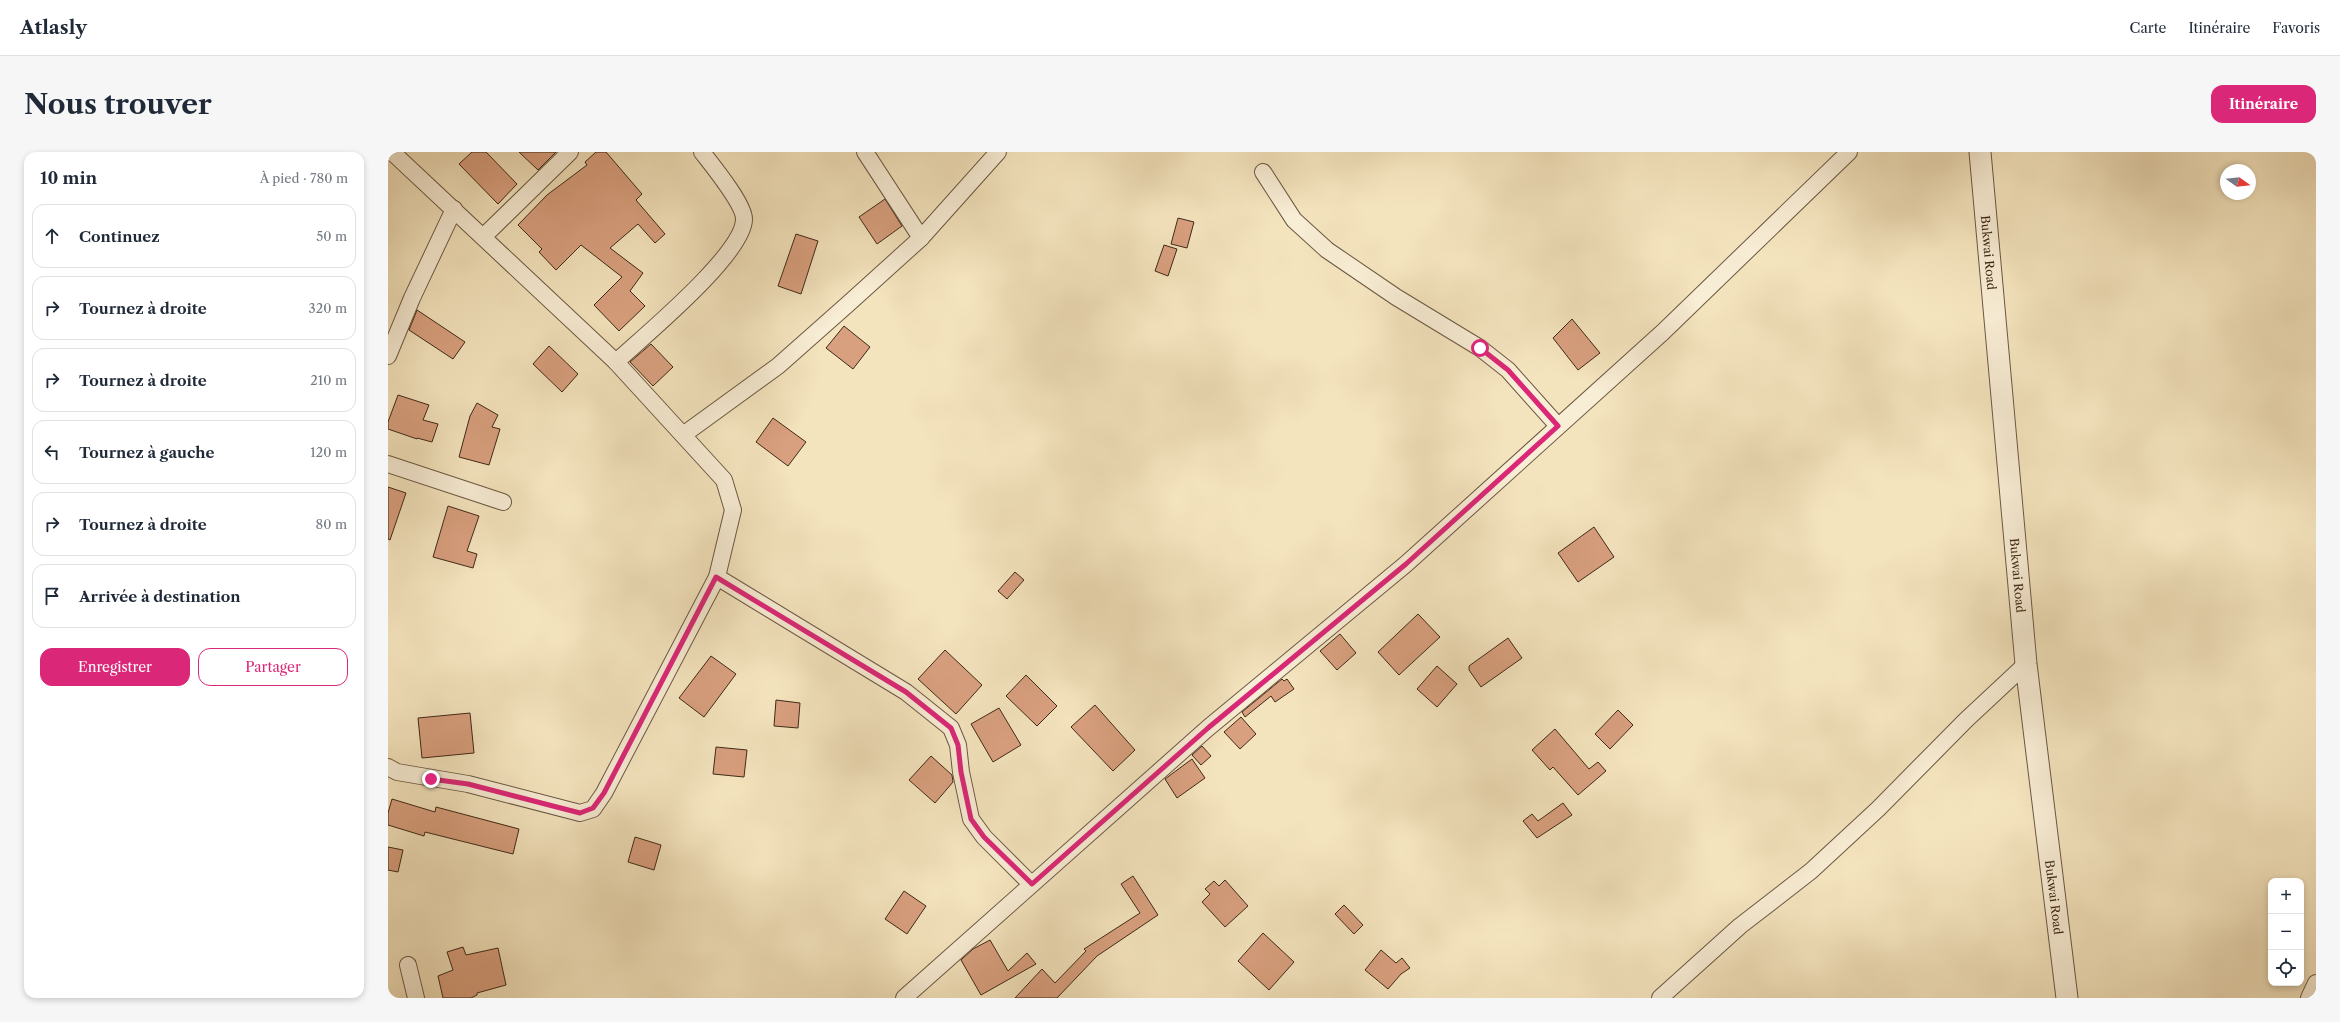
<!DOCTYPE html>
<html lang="fr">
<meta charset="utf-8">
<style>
body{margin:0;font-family:"Libre Caslon Text",serif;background:#f6f6f7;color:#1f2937}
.controls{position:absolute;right:12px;bottom:12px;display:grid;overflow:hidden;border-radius:8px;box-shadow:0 2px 6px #0003}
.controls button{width:36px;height:36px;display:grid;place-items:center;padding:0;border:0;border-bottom:1px solid #e0e1e3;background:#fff;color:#1f2937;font:20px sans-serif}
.compass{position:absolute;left:1832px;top:12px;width:36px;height:36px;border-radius:50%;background:#fff;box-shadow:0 2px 6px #0003;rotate:105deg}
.stop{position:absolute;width:12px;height:12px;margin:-9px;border:3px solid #db2777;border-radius:50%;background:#fff}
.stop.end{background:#db2777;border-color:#fff;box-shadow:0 1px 4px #0008}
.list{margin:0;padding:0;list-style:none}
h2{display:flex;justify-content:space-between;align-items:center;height:52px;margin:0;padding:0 16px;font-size:17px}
h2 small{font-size:13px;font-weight:400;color:#747a83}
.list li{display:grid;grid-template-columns:26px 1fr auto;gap:12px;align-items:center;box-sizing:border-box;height:64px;margin:0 8px 8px;padding:0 8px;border:1px solid #e0e1e3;border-radius:12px}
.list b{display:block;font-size:15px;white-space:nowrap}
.list em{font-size:13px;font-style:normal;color:#747a83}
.actions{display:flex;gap:8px;padding:12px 16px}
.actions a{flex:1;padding:9px 0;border:1px solid #db2777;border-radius:12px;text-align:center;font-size:14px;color:#db2777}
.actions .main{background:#db2777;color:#fff}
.icon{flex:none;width:22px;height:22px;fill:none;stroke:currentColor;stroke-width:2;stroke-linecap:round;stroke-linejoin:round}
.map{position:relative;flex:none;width:1928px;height:846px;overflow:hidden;border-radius:12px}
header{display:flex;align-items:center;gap:24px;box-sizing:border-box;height:56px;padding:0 20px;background:#fff;border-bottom:1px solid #e0e1e3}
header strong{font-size:19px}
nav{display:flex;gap:22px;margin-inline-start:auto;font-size:14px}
.intro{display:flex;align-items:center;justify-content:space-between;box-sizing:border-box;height:96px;padding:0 24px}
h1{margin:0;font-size:28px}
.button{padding:10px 18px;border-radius:12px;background:#db2777;color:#fff;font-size:14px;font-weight:700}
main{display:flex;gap:24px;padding:0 24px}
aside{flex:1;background:#fff;border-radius:12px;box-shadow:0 2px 6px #0003}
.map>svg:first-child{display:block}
.building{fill:#d9a07f;stroke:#3f2917}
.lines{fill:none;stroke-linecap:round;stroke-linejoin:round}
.minor-casing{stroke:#6c5841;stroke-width:18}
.tertiary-casing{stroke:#6c5841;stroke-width:23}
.minor{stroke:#f8edd5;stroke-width:16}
.tertiary{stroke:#f8edd5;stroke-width:21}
.route{stroke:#db2777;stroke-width:5}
.labels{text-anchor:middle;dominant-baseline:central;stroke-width:3;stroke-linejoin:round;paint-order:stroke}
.street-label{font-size:12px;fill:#3f2917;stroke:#f8edd5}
</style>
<header>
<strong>Atlasly</strong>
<nav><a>Carte</a><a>Itinéraire</a><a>Favoris</a></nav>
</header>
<div class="intro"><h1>Nous trouver</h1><a class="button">Itinéraire</a></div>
<main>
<aside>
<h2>10 min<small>À pied · 780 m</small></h2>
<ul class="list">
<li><svg class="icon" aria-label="ahead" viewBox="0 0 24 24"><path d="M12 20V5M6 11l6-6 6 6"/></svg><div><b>Continuez</b></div><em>50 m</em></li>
<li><svg class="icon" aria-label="right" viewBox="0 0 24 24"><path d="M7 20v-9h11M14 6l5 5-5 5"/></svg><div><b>Tournez à droite</b></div><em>320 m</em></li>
<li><svg class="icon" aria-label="right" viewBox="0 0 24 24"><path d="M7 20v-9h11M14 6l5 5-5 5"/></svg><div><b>Tournez à droite</b></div><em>210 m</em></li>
<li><svg class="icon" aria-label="left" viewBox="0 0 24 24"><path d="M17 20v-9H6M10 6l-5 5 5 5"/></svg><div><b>Tournez à gauche</b></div><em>120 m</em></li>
<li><svg class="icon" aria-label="right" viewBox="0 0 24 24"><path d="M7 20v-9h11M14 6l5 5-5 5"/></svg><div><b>Tournez à droite</b></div><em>80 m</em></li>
<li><svg class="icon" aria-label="arrive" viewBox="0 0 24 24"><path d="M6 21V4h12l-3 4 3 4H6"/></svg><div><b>Arrivée à destination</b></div></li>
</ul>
<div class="actions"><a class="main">Enregistrer</a><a>Partager</a></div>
</aside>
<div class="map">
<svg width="1928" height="846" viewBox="0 0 1928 846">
<rect width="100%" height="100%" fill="#f4e4be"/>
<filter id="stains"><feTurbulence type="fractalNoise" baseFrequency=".005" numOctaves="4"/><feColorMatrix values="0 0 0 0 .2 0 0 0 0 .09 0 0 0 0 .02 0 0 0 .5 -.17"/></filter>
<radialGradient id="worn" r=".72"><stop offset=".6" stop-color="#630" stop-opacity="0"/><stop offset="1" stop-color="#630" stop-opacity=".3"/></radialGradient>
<g class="building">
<polygon points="84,0 98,0 129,32 110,52 71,12"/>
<polygon points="131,0 168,0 150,18"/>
<polygon points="208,0 218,0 254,42 248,48 277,82 267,91 250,72 222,96 255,121 242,139 257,154 231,179 206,153 234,125 193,93 168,118 151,100 154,97 130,73 159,43 199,13 197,10"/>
<polygon points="497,47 514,74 489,92 471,65"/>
<polygon points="790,66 806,70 799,96 783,92"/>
<polygon points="408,82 430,89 413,142 390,134"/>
<polygon points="776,93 789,97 780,124 767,119"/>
<polygon points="29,158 77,190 65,207 21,178"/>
<polygon points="1184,167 1212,201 1190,218 1165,186"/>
<polygon points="456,174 482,195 465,217 438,196"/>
<polygon points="263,192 285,215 265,234 242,210"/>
<polygon points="161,194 190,222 174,240 145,212"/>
<polygon points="10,243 41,253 35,268 50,272 44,290 29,286 29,287 0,277 0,270"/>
<polygon points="89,251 110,263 104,275 112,277 101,313 71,305 82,264"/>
<polygon points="385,266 418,290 400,314 368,290"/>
<polygon points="0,335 18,341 2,388 0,387"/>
<polygon points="60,354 91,364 79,399 89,402 85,416 45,405"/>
<polygon points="1206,375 1226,405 1190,430 1170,401"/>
<polygon points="627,420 636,428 619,447 610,439"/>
<polygon points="1030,462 1052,485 1011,523 990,500"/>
<polygon points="952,482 968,501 949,518 932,499"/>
<polygon points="1120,486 1134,506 1093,535 1081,518 1081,514"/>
<polygon points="557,498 594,533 568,562 530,527"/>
<polygon points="323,504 348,522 316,565 291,546"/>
<polygon points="1049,514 1069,532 1049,555 1029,537"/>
<polygon points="638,523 669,554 649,574 618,544"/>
<polygon points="894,527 896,529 899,527 906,537 887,550 883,544 857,565 854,560"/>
<polygon points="388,548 412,551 410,576 386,574"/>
<polygon points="707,553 747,598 725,619 683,575"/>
<polygon points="611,556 633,593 605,610 583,572"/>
<polygon points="1230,558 1245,573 1222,597 1207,582"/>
<polygon points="82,561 86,601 34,606 30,566"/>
<polygon points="853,565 868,582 852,597 836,580"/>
<polygon points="1167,577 1201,617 1210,610 1218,619 1190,643 1165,615 1162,618 1144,598"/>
<polygon points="814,594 823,604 813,613 804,603"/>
<polygon points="328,595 359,598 356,625 325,622"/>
<polygon points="543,604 564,623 565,630 547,651 521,628"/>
<polygon points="804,607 817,626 789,646 777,627"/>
<polygon points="4,647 47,660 48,655 131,677 125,702 37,680 36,684 0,673 0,661"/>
<polygon points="1175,651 1184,663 1149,686 1135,669 1144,662 1150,669"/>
<polygon points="247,685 273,693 266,718 240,710"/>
<polygon points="0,695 15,698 10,720 0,718"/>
<polygon points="745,724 770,763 709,804 669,846 627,846 654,817 667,831 698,799 696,797 752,761 733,732"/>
<polygon points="837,728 860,754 837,775 814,750 822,742 817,737 826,729 831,734"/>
<polygon points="516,739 538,754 519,782 497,767"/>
<polygon points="956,753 975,773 966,782 947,762"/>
<polygon points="875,781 906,810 881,838 850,809"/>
<polygon points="602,788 620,819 639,801 648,812 593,843 573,808 585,797"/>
<polygon points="75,795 78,803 110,796 118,833 89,841 89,843 83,846 55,846 50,824 65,818 59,800"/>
<polygon points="993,798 1008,811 1014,806 1022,816 1013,822 1000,837 977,818"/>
</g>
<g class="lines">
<defs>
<g id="minor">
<polyline points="4,0 228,210 336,328 345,358 329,425 518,540 563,576 570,593 573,620 583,667 596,685 643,732"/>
<polyline points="477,0 533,86"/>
<polyline points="875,20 906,68 939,98 1008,145 1092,196 1120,218 1170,274"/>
<polyline points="96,84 182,0"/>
<polyline points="0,204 24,146 66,57"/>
<path d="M228,210c28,-26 128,-108 128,-143 0,-15 -32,-54 -42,-67"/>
<polyline points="295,283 390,214 460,152 533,86 610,0"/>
<polyline points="0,312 115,350"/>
<polyline points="0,615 9,620 80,632 192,661 205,657 216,641 329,425"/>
<polyline points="20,813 28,846"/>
<polyline points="516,846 820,576 1018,412 1275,180 1461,0"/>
<polyline points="1272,846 1352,774 1423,719 1490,657 1578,568 1638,512"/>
<polyline points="1921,846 1928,831"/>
</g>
<g id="tertiary">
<path id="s1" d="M1592,0l46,512 41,334"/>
</g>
</defs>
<use href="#minor" class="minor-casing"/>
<use href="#tertiary" class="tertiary-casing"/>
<use href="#minor" class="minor"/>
<use href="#tertiary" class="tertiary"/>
</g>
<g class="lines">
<polyline class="route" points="43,627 80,632 192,661 205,656 216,641 328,425 518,540 563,576 570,593 573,620 583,667 596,685 644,732 820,576 1018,412 1170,274 1120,218 1092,196"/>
</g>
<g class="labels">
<g class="street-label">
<text stroke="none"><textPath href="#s1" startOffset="101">Bukwai Road</textPath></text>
<text stroke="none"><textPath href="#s1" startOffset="425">Bukwai Road</textPath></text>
<text stroke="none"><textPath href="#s1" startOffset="749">Bukwai Road</textPath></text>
</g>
</g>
<rect width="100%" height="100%" filter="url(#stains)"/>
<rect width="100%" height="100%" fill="url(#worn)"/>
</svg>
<div class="controls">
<button>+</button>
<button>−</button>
<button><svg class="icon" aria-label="locate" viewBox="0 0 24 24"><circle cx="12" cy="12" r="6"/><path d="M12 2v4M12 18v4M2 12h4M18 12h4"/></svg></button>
</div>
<svg class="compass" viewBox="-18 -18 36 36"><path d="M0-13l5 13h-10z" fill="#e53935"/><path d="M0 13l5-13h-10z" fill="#747a83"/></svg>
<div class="stop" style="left:1092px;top:196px"></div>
<div class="stop end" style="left:43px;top:627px"></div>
</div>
</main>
